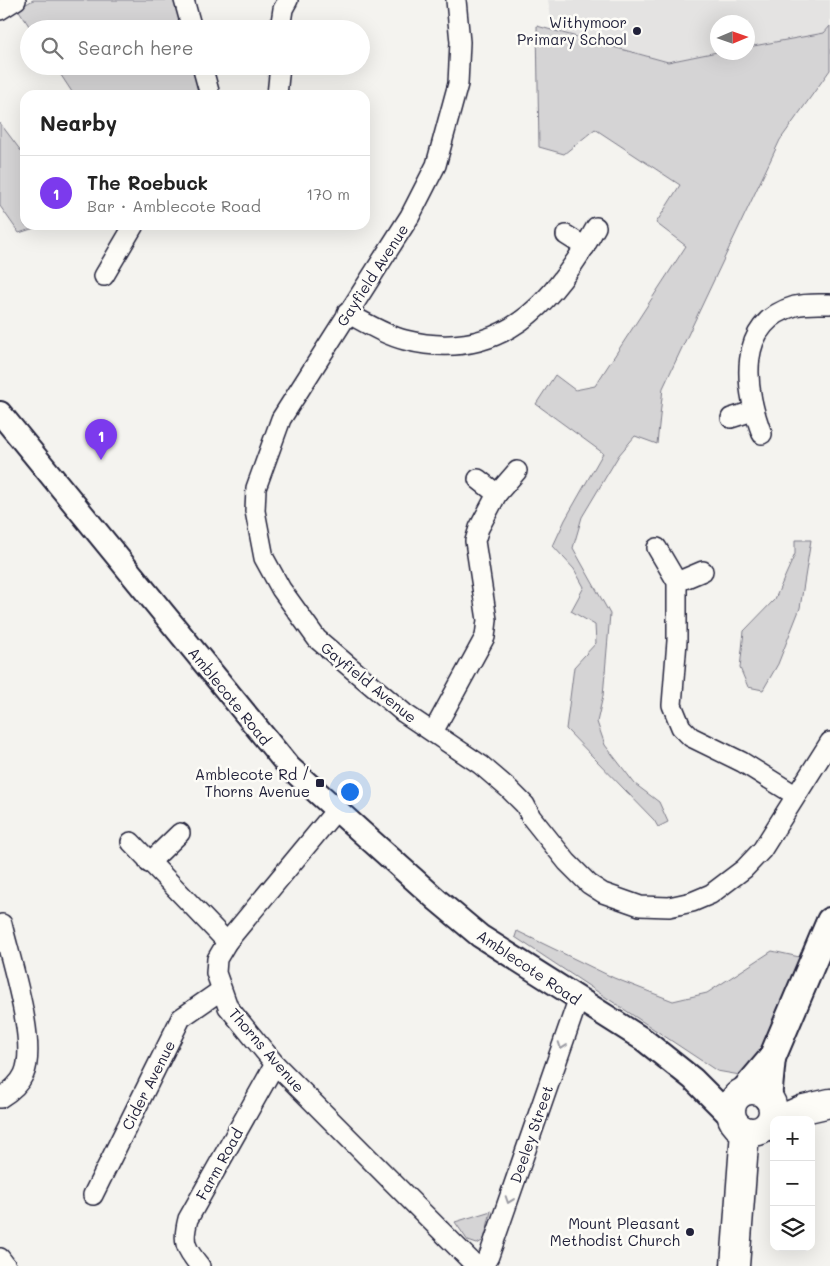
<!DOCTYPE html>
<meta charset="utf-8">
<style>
body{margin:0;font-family:Mali,sans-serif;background:#f2f2f2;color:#222}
.controls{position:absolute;right:15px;bottom:15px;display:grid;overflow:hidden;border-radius:10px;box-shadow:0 5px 20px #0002}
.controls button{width:45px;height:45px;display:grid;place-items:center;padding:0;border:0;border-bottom:1px solid #e0e0e0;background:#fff;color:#222;font:25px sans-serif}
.compass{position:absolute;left:710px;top:15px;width:45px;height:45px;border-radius:50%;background:#fff;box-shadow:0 5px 20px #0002;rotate:88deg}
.you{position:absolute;left:349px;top:791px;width:18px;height:18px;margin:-12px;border:4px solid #fff;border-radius:50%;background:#1a73e8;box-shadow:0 0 0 8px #1a73e833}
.badge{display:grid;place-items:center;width:32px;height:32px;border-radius:50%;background:#7c3aed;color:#fff;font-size:16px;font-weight:700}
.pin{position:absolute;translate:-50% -41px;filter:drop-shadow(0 1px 2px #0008)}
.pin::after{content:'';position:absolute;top:26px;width:18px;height:15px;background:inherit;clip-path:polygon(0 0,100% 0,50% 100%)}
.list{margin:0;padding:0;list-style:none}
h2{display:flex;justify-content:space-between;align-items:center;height:65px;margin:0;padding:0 20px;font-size:21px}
h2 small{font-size:16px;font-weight:400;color:#767676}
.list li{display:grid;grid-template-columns:32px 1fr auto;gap:15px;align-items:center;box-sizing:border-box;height:75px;padding:0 20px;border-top:1px solid #e0e0e0}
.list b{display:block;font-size:19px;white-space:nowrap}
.list p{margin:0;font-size:16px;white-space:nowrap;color:#767676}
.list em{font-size:16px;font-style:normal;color:#767676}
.icon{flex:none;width:28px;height:28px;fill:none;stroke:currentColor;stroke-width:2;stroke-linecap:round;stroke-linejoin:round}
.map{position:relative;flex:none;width:830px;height:1266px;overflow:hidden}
.search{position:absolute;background:#fff;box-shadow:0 5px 20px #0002;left:20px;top:20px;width:350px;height:55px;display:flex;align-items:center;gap:12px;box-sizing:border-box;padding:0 18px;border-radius:28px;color:#767676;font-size:19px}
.panel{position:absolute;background:#fff;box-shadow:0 5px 20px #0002;left:20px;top:90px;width:350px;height:140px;border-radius:15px}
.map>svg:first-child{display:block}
.built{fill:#e4e3e2}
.green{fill:#d5d4d5;stroke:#7c7b88}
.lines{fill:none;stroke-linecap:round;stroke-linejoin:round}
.minor-casing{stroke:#22223b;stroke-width:22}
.tertiary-casing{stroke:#22223b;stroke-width:26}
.secondary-casing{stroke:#22223b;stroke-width:30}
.primary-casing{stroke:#22223b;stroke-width:31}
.minor{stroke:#fdfcf7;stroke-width:19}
.tertiary{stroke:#fdfcf7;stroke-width:22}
.secondary{stroke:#fdfcf7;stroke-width:26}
.primary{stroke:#fdfcf7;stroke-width:28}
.oneway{stroke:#9a9aa2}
.poi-dot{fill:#22223b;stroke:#fdfcf7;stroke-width:2}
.labels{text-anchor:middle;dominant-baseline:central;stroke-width:5;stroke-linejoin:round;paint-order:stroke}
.poi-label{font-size:15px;fill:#22223b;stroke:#fdfcf7;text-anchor:end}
.street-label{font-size:15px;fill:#22223b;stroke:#fdfcf7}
</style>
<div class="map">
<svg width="830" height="1266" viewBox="0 0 830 1266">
<rect width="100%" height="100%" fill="#f4f3ef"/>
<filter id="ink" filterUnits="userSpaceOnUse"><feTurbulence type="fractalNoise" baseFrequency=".02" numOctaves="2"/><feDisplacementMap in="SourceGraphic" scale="10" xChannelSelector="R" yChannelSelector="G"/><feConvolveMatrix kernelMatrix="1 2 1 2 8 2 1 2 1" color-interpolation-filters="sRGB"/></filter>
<g filter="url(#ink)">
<polygon class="built" points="548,0 830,0 830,26 824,33 748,47 748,22 718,22 717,52 668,62 553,30"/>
<g class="green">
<polygon points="33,0 178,0 185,29 31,29 18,9"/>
<polygon points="537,26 668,62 717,52 748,52 748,47 824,33 830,26 830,70 780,140 663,388 657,444 635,436 619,455 582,517 573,548 610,614 603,696 597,722 605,745 635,784 659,802 668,822 658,827 654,820 566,729 574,667 596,643 595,625 571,611 584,587 574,569 553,546 565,520 603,453 536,404 555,375 575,390 595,386 686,246 656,223 680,185 595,129 564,154 539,147"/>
<polygon points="55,66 195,66 202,95 74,95"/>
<polygon points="0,123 21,151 25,149 25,225 44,225 19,233 0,206"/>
<polygon points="795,540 811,540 800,608 778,664 763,690 748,687 740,668 744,631 775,599 795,554"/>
<polygon points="517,931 614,978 673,1001 707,993 772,951 804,958 756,1065 740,1075 717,1071 515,937"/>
<polygon points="491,1211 484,1240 477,1244 468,1241 455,1222"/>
</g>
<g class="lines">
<defs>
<g id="minor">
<polyline points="184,0 192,29"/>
<polyline points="456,0 460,42 458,84 436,165 410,216 281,419 256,488 255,511 264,558 281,589 317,639 404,713 481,765 509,789 525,805 531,817 567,862 589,884 603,893 640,906 669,907 692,902 711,894 744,869 762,850 830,742"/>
<polyline points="0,10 16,0"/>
<polyline points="280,29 283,9 288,0"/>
<polyline points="202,66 210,95"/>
<polyline points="277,95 280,66"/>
<polyline points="566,235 585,247"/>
<polyline points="104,276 134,225"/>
<path d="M347,313c19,10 38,22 58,27 96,24 149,-37 191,-113"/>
<polyline points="731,418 753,411"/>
<path d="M762,434c-17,-45 -27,-111 33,-128 11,-3 24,-2 35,-2"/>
<polyline points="478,479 497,494"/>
<polyline points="657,548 677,582 677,641 672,705 681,727 691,737 742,762 795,795"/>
<polyline points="677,582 703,571"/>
<polyline points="433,732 485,637 487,620 475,541 479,528 497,494 517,471"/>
<polyline points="337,809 227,942 217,959 216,973 228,1007 275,1064 476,1266"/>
<polyline points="131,842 227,942"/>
<polyline points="149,863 180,833"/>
<path d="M0,1098c10,-6 19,-13 24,-24 14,-31 -14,-115 -22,-150"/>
<polyline points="93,1195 181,1018 220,991"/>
<polyline points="0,1258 6,1266"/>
<path d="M200,1266c-15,-18 -18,-24 -12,-47l87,-155"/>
<polyline points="483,1266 489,1256 578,1000"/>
</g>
<polyline id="tertiary" points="0,413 289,767 437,900 480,936 644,1040 693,1079 732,1118"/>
<g id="secondary">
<polyline points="744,1091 772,1058 830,921"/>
<polyline points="768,1099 772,1058"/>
</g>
<g id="primary">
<circle cx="752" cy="1111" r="21"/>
<polyline points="779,1120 804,1109 830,1103"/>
<polyline points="735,1266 745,1131"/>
</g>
</defs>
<use href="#minor" class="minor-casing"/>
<use href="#tertiary" class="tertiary-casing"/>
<use href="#secondary" class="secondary-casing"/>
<use href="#primary" class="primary-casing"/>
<use href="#minor" class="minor"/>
<use href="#tertiary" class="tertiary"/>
<use href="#secondary" class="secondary"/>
<use href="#primary" class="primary"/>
</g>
<defs><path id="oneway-chevron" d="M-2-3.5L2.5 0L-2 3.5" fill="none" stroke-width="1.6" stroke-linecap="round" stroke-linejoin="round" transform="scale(1.25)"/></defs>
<g class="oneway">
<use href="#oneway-chevron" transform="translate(562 1046) rotate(109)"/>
<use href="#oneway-chevron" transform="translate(509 1200) rotate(109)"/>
</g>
</g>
<g class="poi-dot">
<circle cx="637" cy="31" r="5"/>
<rect x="315" y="778" width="10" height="10" rx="2.5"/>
<circle cx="690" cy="1232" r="5"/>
</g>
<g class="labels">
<g class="poi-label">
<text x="627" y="22">Withymoor<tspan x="627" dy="17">Primary School</tspan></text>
<text x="310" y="774">Amblecote Rd /<tspan x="310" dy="17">Thorns Avenue</tspan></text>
<text x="680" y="1223">Mount Pleasant<tspan x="680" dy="17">Methodist Church</tspan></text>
</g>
<g class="street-label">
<text transform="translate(372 275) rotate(-57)">Gayfield Avenue</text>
<text transform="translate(369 682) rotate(39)">Gayfield Avenue</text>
<text transform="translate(230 696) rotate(51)">Amblecote Road</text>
<text transform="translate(529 967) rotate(34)">Amblecote Road</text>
<text transform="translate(267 1050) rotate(49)">Thorns Avenue</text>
<text transform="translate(148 1085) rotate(-63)">Cider Avenue</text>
<text transform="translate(531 1134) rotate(-71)">Deeley Street</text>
<text transform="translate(219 1164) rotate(-61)">Farm Road</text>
</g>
</g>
</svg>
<div class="controls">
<button>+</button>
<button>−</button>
<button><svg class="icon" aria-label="layers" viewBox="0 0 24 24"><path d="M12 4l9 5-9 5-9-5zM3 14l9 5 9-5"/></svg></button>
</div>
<svg class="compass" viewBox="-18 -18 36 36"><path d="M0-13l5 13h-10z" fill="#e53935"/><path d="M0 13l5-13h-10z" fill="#767676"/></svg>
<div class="you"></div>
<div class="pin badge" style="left:101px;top:460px">1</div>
<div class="search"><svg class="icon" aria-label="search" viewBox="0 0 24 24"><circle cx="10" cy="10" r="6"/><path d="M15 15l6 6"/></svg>Search here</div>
<section class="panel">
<h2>Nearby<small></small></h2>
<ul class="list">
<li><span class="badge">1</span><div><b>The Roebuck</b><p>Bar · Amblecote Road</p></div><em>170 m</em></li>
</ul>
</section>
</div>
